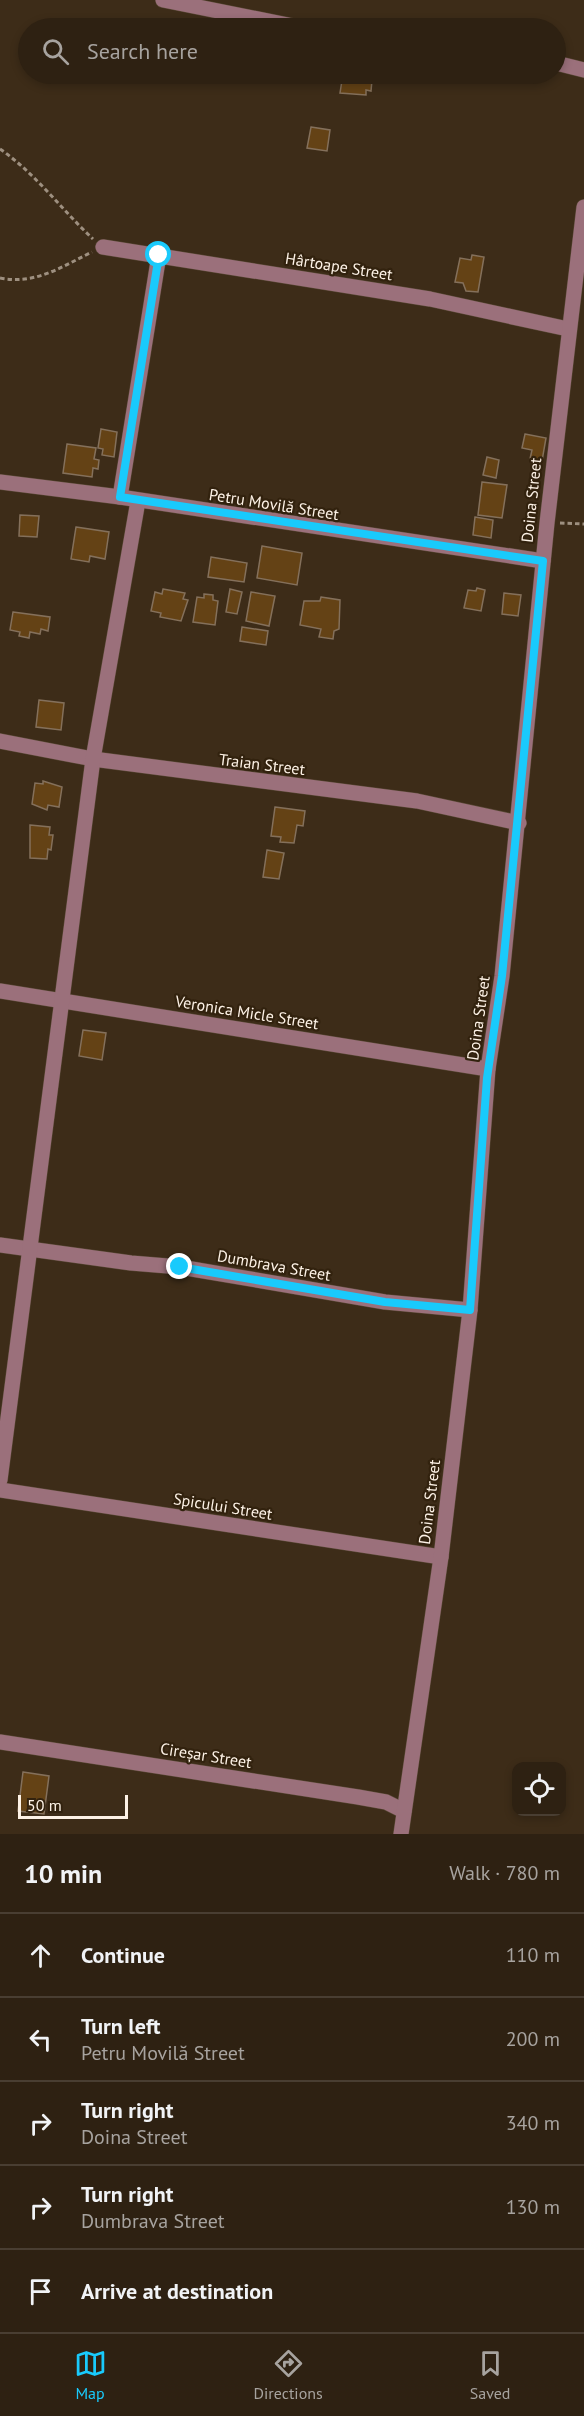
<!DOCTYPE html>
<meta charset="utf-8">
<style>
body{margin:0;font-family:"PT Sans",sans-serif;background:#3a2e20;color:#f1f3f6}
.controls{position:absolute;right:18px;bottom:18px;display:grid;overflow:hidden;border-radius:12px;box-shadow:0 3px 9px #0003}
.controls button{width:54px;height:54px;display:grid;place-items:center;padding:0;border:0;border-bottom:2px solid #493e32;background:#2e2112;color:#f1f3f6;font:30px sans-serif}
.scale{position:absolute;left:18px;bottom:15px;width:110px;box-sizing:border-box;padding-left:6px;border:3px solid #fdf2e6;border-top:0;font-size:16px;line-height:21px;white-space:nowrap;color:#fdf2e6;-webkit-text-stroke:4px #32220e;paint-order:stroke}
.stop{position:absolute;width:18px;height:18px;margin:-14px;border:4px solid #19cafc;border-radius:50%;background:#fff}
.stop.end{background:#19cafc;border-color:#fff;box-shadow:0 2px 6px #0008}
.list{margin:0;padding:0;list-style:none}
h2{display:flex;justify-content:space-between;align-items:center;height:78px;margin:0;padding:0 24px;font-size:26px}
h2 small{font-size:20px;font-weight:400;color:#a7a39f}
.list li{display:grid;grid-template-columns:39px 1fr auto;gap:18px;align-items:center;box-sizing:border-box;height:84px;padding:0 24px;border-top:2px solid #493e32}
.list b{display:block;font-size:22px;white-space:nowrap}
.list p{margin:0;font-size:20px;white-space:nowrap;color:#a7a39f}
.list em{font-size:20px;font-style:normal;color:#a7a39f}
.icon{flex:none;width:33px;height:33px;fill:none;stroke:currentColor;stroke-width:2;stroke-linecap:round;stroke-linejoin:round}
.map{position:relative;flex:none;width:584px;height:1834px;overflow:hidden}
.search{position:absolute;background:#2e2112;box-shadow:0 3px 9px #0003;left:18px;right:18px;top:18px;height:66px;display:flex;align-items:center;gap:15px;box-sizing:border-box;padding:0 21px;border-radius:33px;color:#a7a39f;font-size:22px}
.sheet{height:498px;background:#2e2112}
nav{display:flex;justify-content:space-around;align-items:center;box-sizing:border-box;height:84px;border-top:2px solid #493e32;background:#2e2112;font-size:16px;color:#a7a39f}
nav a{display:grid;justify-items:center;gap:3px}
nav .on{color:#19cafc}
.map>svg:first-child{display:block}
.building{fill:#644215;stroke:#84705b;stroke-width:1.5}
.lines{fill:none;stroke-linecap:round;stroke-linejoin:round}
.minor-casing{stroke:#584835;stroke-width:16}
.path{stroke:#9e9080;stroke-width:3;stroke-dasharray:4.5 3;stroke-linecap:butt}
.minor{stroke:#9b707b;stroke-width:15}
.route{stroke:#19cafc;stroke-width:8}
.labels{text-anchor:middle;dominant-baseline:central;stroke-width:4.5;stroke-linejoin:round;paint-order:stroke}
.street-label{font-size:16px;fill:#fdf2e6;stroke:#32220e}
</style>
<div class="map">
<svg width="584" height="1834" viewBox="0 0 584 1834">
<rect width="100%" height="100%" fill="#3d2c18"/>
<g class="building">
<polygon points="343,74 377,74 377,81 372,80 371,91 366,90 366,95 340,93"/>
<polygon points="311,127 330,130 327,151 307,148"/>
<polygon points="472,255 484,257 478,292 466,291 463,283 455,282 460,258 471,260"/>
<polygon points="101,429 117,432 114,457 102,455 103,449 98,448"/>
<polygon points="525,434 546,438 542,461 530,459 532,450 522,448"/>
<polygon points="67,444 96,448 94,459 99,460 98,469 93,468 92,477 63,473"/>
<polygon points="487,457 499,460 496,478 483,475"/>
<polygon points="482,482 507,485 502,518 478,515"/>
<polygon points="20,515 39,516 37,537 19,536"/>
<polygon points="475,517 493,520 491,538 473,535"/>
<polygon points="76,527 109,532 105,559 90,556 89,562 71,559"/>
<polygon points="262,546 302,553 297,585 257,578"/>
<polygon points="211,557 247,563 244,582 208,577"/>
<polygon points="477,588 485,590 481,611 464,608 468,590 476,591"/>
<polygon points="163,589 185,593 183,599 188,600 181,621 160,617 161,613 151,611 155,592 162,594"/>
<polygon points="230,589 242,592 237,614 226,612"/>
<polygon points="251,592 275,596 269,626 246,621"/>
<polygon points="504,593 521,595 518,616 502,614"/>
<polygon points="204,594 213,595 213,600 218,601 215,625 193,622 197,597 204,598"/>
<polygon points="321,597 340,600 339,629 334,631 333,639 319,637 321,629 300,625 304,601 320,601"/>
<polygon points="13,612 50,617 48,631 41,629 40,634 30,632 29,638 19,636 20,632 10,630"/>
<polygon points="242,627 268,631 266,645 240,641"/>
<polygon points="39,700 64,703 61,730 36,727"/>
<polygon points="43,781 62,787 59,807 48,805 47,810 32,804 35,783 43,784"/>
<polygon points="275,807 305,811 303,826 297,825 294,843 280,842 281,837 271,836"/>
<polygon points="30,825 50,827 49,835 53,835 51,850 48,849 47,859 30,858"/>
<polygon points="267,850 284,853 279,879 263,877"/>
<polygon points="83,1030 106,1033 102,1060 79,1056"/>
<polygon points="23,1772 49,1776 44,1814 18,1811"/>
</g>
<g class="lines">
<defs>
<g id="minor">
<polyline points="163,0 303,28"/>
<polyline points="556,63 584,70"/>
<polyline points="103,247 430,299 568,329"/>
<polyline points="0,482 120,497 543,561"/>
<polyline points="120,497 159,255"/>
<polyline points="0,741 93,759 417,801 519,823"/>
<polyline points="0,991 488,1069"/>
<polyline points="0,1245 131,1263 180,1267 385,1302 470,1310"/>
<polyline points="0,1480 93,759 138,501"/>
<polyline points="0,1490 441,1557"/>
<polyline points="0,1742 358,1797 386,1802 404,1811"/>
<polyline points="401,1834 441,1557 470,1310 488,1069 502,976 547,523 584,207"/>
</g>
</defs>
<use href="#minor" class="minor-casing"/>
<g class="path">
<path d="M0,149c35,24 62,61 93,90"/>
<path d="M0,278c35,7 61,-11 92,-26"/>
<polyline points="560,523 584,524"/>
</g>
<use href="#minor" class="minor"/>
</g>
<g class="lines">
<polyline class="route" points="159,255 120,497 543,561 502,976 487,1078 470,1310 385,1302 180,1267"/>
</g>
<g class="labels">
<g class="street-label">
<text transform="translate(339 266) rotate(9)">Hârtoape Street</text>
<text transform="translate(531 500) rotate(-84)">Doina Street</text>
<text transform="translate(274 504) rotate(9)">Petru Movilă Street</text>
<text transform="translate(262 764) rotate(7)">Traian Street</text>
<text transform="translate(247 1012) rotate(9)">Veronica Micle Street</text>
<text transform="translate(478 1018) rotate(-82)">Doina Street</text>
<text transform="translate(274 1265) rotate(10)">Dumbrava Street</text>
<text transform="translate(429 1502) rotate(-83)">Doina Street</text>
<text transform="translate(223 1506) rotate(9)">Spicului Street</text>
<text transform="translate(206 1755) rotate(9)">Cireșar Street</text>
</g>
</g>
</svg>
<div class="controls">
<button><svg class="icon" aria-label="locate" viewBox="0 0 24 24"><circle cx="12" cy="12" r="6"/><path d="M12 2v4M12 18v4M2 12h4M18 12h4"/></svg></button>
</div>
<div class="scale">50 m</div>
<div class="stop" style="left:159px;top:255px"></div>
<div class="stop end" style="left:180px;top:1267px"></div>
<div class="search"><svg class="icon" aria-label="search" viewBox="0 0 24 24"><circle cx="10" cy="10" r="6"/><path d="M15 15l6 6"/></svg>Search here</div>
</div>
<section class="sheet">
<h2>10 min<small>Walk · 780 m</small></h2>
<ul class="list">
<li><svg class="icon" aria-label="ahead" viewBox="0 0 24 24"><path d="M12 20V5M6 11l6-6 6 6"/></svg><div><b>Continue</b></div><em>110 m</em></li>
<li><svg class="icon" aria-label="left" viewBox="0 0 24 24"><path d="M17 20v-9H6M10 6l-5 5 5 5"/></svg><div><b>Turn left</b><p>Petru Movilă Street</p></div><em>200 m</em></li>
<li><svg class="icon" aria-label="right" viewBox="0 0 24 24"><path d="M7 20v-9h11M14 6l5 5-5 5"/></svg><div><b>Turn right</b><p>Doina Street</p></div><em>340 m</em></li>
<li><svg class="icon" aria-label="right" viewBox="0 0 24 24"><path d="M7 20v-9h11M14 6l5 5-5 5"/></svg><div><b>Turn right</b><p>Dumbrava Street</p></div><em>130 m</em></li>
<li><svg class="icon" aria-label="arrive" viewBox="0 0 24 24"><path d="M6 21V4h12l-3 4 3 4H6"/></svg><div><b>Arrive at destination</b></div></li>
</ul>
</section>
<nav>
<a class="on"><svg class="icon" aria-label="map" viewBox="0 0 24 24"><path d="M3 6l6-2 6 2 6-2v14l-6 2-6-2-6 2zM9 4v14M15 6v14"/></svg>Map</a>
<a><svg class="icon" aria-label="directions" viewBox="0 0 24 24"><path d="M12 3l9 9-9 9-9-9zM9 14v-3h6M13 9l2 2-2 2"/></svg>Directions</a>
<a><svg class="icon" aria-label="saved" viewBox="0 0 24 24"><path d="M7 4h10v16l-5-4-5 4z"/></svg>Saved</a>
</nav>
